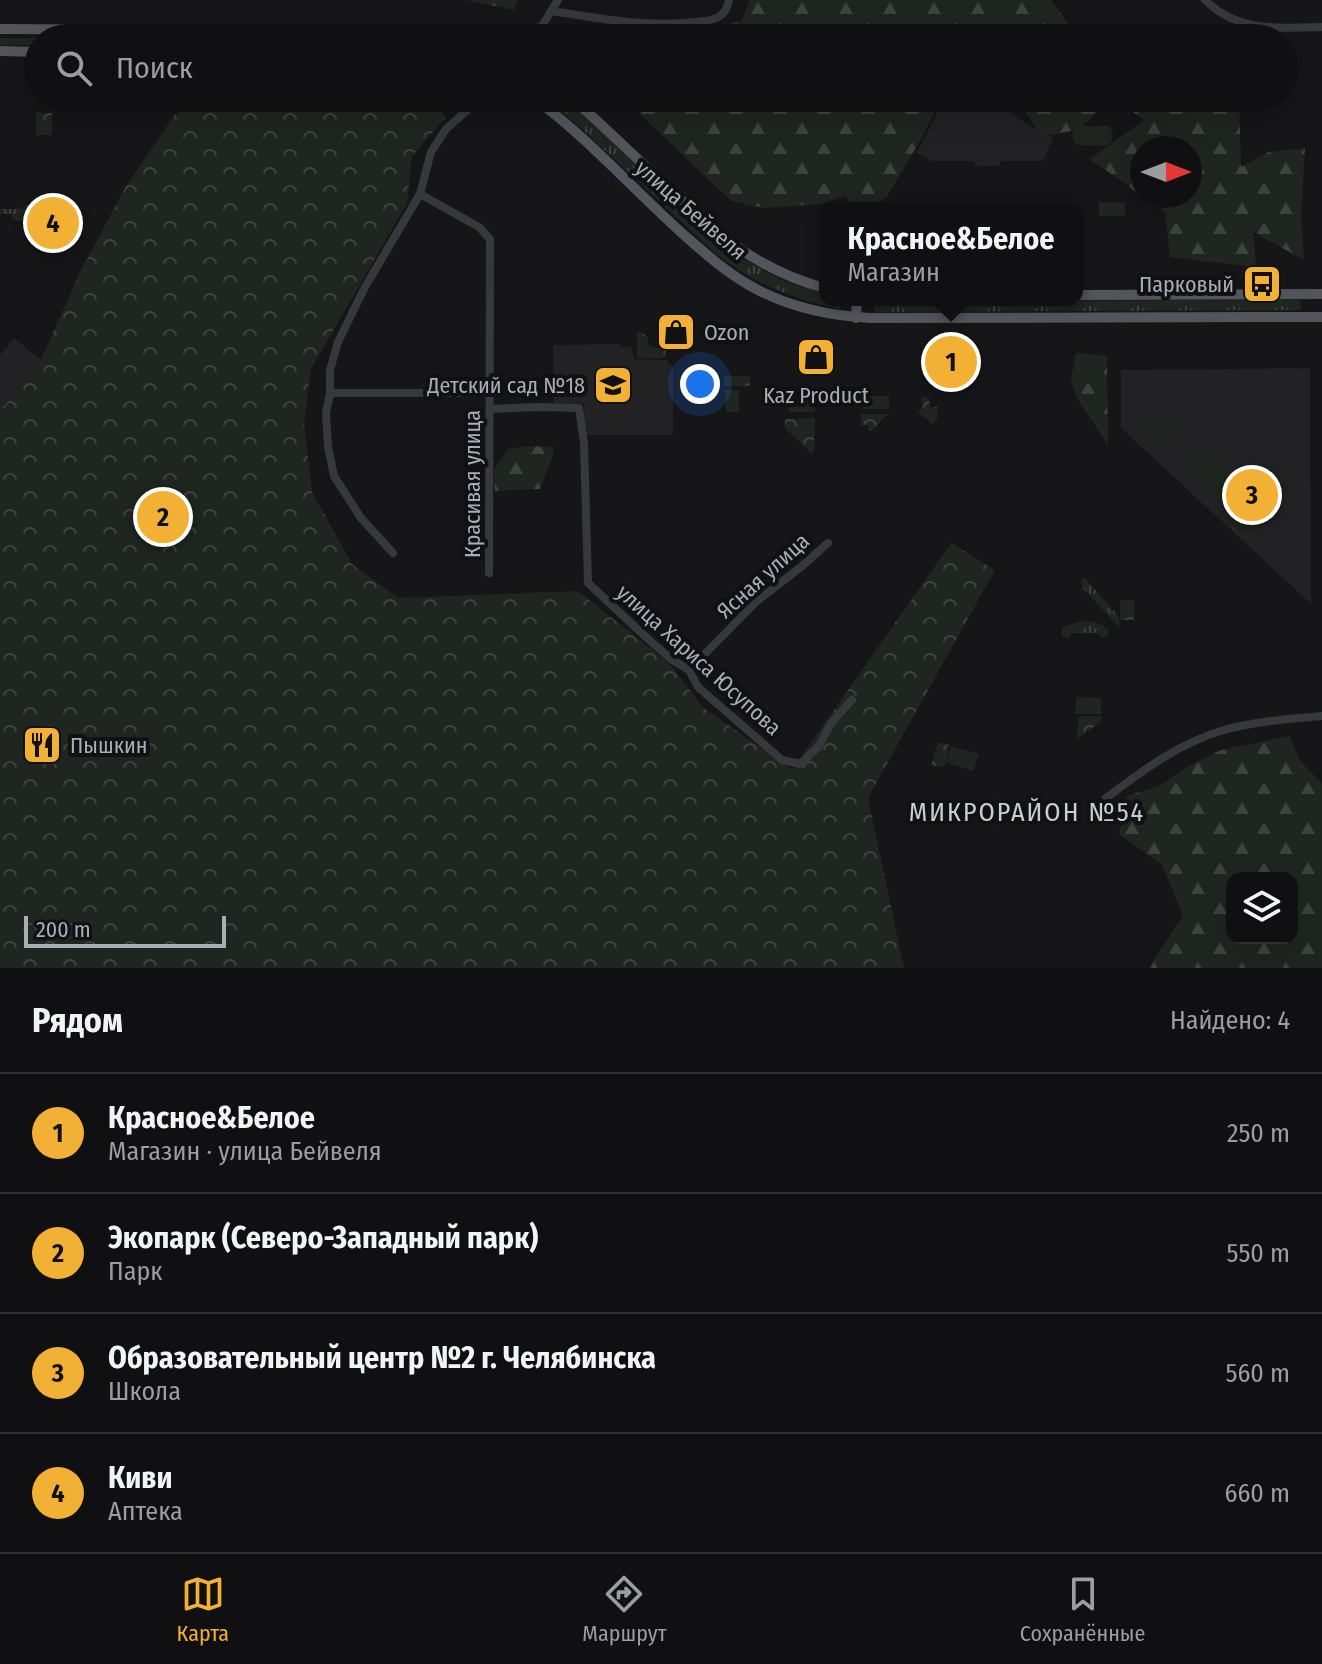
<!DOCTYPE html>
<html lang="ru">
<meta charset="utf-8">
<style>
body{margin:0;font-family:"Fira Sans Condensed",sans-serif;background:#19191b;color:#f1f3f6}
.controls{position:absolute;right:24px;bottom:24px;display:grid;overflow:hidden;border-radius:16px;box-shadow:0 8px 32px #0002}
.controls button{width:72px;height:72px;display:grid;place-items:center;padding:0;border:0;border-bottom:2px solid #303032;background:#101012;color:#f1f3f6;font:40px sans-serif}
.compass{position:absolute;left:1130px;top:136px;width:72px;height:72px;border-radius:50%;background:#101012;box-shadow:0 8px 32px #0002;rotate:90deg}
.scale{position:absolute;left:24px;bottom:20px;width:202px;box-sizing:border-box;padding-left:8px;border:4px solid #a8adb8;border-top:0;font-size:22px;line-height:28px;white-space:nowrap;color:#a8adb8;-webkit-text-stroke:6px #111113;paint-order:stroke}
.you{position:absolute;left:700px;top:384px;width:28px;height:28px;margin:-20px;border:6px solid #fff;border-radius:50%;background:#1a73e8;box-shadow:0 0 0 12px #1a73e833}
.badge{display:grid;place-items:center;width:52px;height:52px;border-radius:50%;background:#f2b134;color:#111;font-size:26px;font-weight:700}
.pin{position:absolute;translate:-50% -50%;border:4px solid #fff;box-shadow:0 2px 8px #0006}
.popup{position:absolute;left:819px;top:202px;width:264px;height:104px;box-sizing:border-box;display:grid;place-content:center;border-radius:16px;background:#101012;filter:drop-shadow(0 2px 6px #0005);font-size:26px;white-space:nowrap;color:#9c9d9f}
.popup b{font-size:30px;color:#f1f3f6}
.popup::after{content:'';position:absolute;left:50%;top:100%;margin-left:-16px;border:16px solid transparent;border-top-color:#101012}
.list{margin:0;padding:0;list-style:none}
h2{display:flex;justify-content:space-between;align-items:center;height:104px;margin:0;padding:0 32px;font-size:34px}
h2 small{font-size:26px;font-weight:400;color:#9c9d9f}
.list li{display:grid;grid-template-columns:52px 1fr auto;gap:24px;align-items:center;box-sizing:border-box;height:120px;padding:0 32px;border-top:2px solid #303032}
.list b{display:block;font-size:30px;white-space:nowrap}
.list p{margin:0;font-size:26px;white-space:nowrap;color:#9c9d9f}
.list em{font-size:26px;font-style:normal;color:#9c9d9f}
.icon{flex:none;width:44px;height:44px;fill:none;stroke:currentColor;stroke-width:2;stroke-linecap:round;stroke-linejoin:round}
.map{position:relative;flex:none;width:1322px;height:968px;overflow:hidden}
.search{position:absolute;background:#101012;box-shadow:0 8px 32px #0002;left:24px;right:24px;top:24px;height:88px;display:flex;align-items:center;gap:20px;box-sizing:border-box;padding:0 28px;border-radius:44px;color:#9c9d9f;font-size:30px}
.sheet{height:584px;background:#101012}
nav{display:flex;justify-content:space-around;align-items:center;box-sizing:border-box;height:112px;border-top:2px solid #303032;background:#101012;font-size:22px;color:#9c9d9f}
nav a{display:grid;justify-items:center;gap:4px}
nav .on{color:#f2b134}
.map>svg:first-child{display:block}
.built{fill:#222225}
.grass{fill:url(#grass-tufts)}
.forest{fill:url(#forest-firs);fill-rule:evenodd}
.park{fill:url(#park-crowns)}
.pitch{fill:#1e261f}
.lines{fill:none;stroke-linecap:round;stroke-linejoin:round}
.minor{stroke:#37383d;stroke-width:8}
.major{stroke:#53555c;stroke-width:10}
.labels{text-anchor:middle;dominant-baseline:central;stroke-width:8;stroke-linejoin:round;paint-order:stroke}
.street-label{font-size:22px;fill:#a8adb8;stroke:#111113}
.poi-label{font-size:22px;fill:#a8adb8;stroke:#111113;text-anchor:end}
.quarter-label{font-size:26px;letter-spacing:2px;fill:#c9ccd4;stroke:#111113}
</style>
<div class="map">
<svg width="1322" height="968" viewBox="0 0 1322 968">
<defs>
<pattern id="grass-tufts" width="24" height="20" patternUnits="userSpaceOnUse" patternTransform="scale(2)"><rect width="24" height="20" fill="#1e261f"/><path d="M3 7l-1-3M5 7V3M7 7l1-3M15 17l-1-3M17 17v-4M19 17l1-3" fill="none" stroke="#3c433d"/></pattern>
<pattern id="forest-firs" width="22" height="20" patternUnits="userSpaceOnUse" patternTransform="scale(2)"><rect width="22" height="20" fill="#1e261f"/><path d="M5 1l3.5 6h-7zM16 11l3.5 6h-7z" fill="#3c433d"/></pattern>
<pattern id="park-crowns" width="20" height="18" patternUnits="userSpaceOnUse" patternTransform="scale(2)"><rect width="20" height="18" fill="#1e261f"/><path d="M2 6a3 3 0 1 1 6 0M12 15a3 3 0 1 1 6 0" fill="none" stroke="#3c433d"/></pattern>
</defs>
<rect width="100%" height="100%" fill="#161618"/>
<g class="built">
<polygon points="952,98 972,98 995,102 1034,129 1038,129 1053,138 1043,161 1001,161 998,166 979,166 975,165 974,161 932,161 917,153 943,102"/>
<polygon points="14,338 41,360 0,411 0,355"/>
<polygon points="621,344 621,347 631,347 635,359 668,360 668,364 673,366 673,435 585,435 584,404 554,403 553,345"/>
<polygon points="1310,368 1310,435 1311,604 1121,428 1121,370"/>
</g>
<g class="grass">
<polygon points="0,38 62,38 38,38 38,45 0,45"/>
<path d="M546,98h17l27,22 111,106 36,29 42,24 20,7 26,7v7h16l-1,9c-49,-11 -83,-24 -124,-55l-132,-123z"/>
<polygon points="28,204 32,209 32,218 29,221 17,221 13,219 12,214 0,214 0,209 22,209 23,206"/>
<polygon points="1300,300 1301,310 874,312 875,301"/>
<polygon points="1085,578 1119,617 1119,628 1082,587 1082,579"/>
<path d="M1082,621c10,0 18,2 26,8v7l-6,2 -3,-5h-28l-2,5 -6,-1 -2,-4 2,-6z"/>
</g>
<g class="forest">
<polygon points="467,0 518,0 514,10"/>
<polygon points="750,0 1051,0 1074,31 1083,38 634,38 639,30 701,33 742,20"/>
<polygon points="623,98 941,98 920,141 886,198 867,208 858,208 844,196 822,204 763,208 731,201"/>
<polygon points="992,98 1111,98 1080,129 1042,137 1023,108"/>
<polygon points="1114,98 1160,98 1164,101 1175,98 1239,98 1241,167 1269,152 1305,148 1301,215 1304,260 1253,232 1256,267 1170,257 1165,212 1142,196 1190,196 1190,148 1142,148 1142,196 1090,159 1144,120"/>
<polygon points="1076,353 1107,356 1108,445 1078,400 1071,381"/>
<polygon points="529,446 553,447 553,455 540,489 495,491 494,470 508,449"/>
<path d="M1289,736l11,24 22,24v184h-173l34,-53 -21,-50 -43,-31 8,-38 34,-11 27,-19 33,-16zM1232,878h60v60h-60z"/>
</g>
<g class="park">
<polygon points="205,98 435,98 445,118 412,156 407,203 311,369 304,423 312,492 352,564 398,598 578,591 669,663 703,707 792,770 951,543 995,570 868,798 904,968 0,968 0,411 41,360 79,274 125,188 175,114"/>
<rect x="36" y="113" width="16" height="22"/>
<polygon points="637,332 641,332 648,337 648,344 653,348 666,348 666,358 637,358"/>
<rect x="724" y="376" width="26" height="10"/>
<polygon points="922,397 929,398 930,407 938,407 937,419 933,424 918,412 922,407"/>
<polygon points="861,414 887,414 887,415 871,432 868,430 868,425 861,425"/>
<polygon points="815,418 814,450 812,450 812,454 785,428 785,419"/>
<polygon points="1252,492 1252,546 1225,521"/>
<rect x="1120" y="600" width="14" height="20"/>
<polygon points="1079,716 1101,716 1101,722 1077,739"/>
<polygon points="938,742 949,745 945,766 931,766"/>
</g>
<g class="pitch">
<polygon points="1079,126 1108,126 1113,132 1112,141 1107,146 1078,145 1073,141 1073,132"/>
<polygon points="1099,202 1125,203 1125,216 1099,216"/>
<polygon points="725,390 739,390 739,412 726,412"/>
<rect x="863" y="396" width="26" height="13"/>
<rect x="789" y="399" width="26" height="13"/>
<polygon points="1150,412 1162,423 1142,443 1131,432"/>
<polygon points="1174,412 1188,425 1165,449 1152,436"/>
<polygon points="1200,443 1240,481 1221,501 1182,463"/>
<polygon points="1076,697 1101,698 1101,714 1075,714"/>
<polygon points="951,746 979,754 973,771 946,762"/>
</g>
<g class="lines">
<g class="minor">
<path d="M1205,0c33,33 74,28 117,27"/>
<polyline points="551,11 558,0"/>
<path d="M514,38l28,-12 9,-15c48,7 96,17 145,11 7,-1 18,-1 24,-6 5,-4 8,-10 9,-16"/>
<polyline points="420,194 479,227 490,239 489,573"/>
<polyline points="330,393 490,393"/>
<polyline points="490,409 539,407 579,408 584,443 588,583 648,639 671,659 689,670 698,687 782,760 800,764 819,746 831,723 852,700"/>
<polyline points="393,553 361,518 334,476 328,447 326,413 330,393 330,370 338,342 365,287 420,194 431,152 446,129 473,105 477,98"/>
<polyline points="689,670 757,601 801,567 828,543"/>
<path d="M1106,798c36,-27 73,-55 118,-68 31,-9 66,-11 98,-14"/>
</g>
<g class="major">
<polyline points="0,29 371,31 399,32 453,38"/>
<polyline points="0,51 38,52"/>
<path d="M534,98c54,40 100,92 150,137 23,20 46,41 74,55 35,18 73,26 113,28l451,-1"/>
<path d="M572,98c29,26 57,53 86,80 51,49 96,92 167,110"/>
<polyline points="1077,295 1322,294"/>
<polyline points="856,318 857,300"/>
</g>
</g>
<defs>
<symbol id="bus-square" viewBox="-11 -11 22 22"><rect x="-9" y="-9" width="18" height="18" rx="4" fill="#f2b134" stroke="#111113"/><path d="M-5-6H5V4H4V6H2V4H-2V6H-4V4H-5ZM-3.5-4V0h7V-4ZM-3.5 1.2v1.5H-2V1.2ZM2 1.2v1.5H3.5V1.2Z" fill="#111"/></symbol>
<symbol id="shop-square" viewBox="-11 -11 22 22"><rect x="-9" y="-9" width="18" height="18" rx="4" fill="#f2b134" stroke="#111113"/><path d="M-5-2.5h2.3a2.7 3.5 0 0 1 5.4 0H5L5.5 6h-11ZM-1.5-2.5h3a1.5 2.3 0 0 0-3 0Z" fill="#111"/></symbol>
<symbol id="school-square" viewBox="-11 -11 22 22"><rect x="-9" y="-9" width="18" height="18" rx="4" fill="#f2b134" stroke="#111113"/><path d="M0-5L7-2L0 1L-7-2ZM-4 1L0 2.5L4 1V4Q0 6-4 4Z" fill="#111"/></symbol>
<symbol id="restaurant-square" viewBox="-11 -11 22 22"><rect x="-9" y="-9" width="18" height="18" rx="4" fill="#f2b134" stroke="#111113"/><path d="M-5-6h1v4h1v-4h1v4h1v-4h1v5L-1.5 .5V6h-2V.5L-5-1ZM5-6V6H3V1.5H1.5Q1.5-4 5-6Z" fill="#111"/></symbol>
</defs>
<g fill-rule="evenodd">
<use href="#bus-square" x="1240" y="262" width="44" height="44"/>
<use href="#shop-square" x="654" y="310" width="44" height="44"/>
<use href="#shop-square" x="794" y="335" width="44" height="44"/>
<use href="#school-square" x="591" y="363" width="44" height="44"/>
<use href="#restaurant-square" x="20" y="723" width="44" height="44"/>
</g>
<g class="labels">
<g class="street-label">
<text transform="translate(691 210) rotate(41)">улица Бейвеля</text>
<text transform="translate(472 484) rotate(-90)">Красивая улица</text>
<text transform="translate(763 576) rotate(-42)">Ясная улица</text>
<text transform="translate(699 660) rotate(42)">улица Хариса Юсупова</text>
</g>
<g class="poi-label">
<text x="1234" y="284">Парковый</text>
<text x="704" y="332" text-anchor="start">Ozon</text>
<text x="585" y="385">Детский сaд №18</text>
<text x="816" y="395" text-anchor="middle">Kaz Product</text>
<text x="70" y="745" text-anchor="start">Пышкин</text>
</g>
<g class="quarter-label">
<text x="1027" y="812">МИКРОРАЙОН №54</text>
</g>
</g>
</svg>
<div class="controls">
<button><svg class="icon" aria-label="layers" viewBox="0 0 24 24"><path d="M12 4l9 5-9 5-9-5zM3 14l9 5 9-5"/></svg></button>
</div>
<svg class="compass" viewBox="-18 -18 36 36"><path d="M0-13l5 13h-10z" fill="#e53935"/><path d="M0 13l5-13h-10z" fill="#9c9d9f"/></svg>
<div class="scale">200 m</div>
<div class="you"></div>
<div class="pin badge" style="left:951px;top:362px">1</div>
<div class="popup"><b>Красное&amp;Белое</b>Магазин</div>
<div class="pin badge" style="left:163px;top:517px">2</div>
<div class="pin badge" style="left:1252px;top:495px">3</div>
<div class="pin badge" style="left:53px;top:223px">4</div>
<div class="search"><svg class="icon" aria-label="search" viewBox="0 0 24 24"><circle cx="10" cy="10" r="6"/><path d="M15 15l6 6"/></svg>Поиск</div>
</div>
<section class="sheet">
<h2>Рядом<small>Найдено: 4</small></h2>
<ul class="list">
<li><span class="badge">1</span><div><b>Красное&amp;Белое</b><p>Магазин · улица Бейвеля</p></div><em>250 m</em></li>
<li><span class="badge">2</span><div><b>Экопарк (Северо-Западный парк)</b><p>Парк</p></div><em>550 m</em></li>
<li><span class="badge">3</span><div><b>Образовательный центр №2 г. Челябинска</b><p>Школа</p></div><em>560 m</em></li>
<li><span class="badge">4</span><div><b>Киви</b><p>Аптека</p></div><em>660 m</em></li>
</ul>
</section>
<nav>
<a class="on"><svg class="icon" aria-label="map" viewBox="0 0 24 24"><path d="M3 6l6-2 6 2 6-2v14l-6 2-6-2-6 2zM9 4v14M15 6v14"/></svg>Карта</a>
<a><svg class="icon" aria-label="directions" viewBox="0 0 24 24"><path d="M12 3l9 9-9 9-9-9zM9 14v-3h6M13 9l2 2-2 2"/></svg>Маршрут</a>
<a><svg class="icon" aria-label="saved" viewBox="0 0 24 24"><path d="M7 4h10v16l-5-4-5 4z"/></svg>Сохранённые</a>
</nav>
